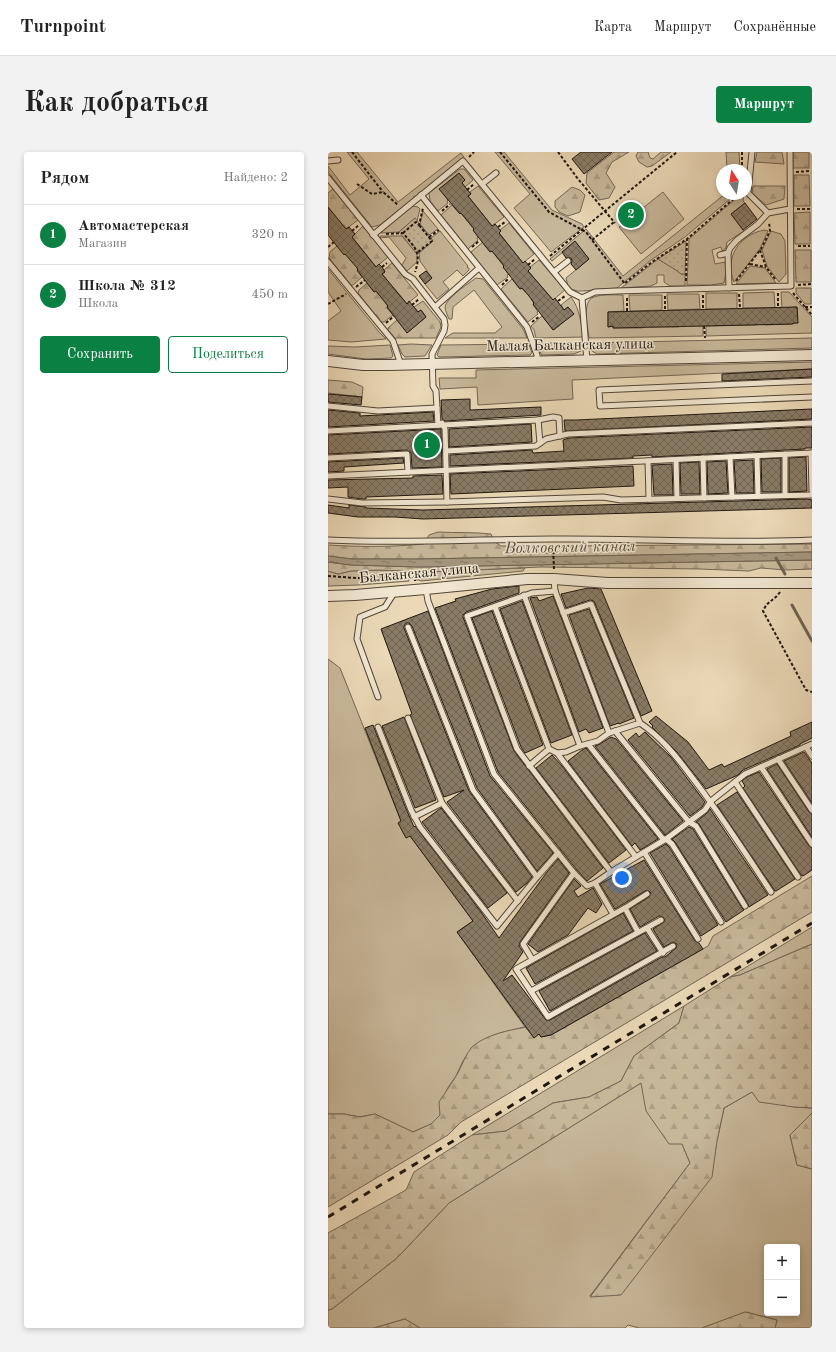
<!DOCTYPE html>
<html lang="ru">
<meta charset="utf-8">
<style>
body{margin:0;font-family:"Old Standard TT",serif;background:#f2f2f2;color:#222}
.controls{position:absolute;right:12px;bottom:12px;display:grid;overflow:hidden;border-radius:4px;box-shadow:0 2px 6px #0003}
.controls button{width:36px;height:36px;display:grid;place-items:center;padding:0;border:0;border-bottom:1px solid #e0e0e0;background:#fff;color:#222;font:20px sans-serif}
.compass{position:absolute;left:388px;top:12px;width:36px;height:36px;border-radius:50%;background:#fff;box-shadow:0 2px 6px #0003;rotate:348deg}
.you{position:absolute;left:294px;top:726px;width:14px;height:14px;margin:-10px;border:3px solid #fff;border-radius:50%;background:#1a73e8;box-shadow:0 0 0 6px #1a73e833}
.badge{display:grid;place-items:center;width:26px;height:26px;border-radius:50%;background:#0b8043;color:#fff;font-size:13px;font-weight:700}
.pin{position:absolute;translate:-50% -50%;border:2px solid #fff;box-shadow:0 1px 4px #0006}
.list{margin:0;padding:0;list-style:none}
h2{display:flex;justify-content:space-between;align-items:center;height:52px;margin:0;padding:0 16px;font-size:17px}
h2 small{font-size:13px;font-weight:400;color:#767676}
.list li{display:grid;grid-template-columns:26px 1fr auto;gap:12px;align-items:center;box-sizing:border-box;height:60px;padding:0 16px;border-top:1px solid #e0e0e0}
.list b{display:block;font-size:15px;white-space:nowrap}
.list p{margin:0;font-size:13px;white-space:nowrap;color:#767676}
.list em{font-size:13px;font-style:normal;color:#767676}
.actions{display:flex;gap:8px;padding:12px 16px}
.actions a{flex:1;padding:9px 0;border:1px solid #0b8043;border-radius:4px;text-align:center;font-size:14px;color:#0b8043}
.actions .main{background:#0b8043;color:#fff}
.map{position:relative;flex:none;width:484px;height:1176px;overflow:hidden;border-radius:4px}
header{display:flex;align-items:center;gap:24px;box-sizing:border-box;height:56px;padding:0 20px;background:#fff;border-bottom:1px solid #e0e0e0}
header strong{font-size:19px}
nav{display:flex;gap:22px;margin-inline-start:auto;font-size:14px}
.intro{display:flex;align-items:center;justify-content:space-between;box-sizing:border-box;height:96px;padding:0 24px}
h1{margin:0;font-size:28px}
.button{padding:10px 18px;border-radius:4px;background:#0b8043;color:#fff;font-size:14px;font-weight:700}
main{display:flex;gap:24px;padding:0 24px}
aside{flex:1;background:#fff;border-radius:4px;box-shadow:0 2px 6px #0003}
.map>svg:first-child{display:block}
.grass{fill:#c7b799;stroke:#736654;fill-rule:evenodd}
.forest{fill:url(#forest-firs);stroke:#736654}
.park{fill:url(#park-dots);stroke:#736654}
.water{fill:url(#water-ripples);stroke:#6f6351}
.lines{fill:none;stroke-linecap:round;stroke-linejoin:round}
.stream{stroke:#6f6351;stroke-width:3}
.building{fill:url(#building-cross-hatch);stroke:#1f160e}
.lane-casing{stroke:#524638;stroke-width:7}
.street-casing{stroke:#524638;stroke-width:12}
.path{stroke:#1f160e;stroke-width:2;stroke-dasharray:3 2;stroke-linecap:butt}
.lane{stroke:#f1e6d0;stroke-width:5}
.street{stroke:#f1e6d0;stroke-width:10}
.rail{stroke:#1f160e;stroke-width:3;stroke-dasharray:7 7;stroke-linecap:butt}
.labels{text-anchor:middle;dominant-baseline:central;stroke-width:3;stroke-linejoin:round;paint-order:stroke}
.street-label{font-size:15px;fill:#1f160e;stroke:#f1e6d0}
.water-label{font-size:16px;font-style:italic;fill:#55493a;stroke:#f1e6d0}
</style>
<header>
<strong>Turnpoint</strong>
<nav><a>Карта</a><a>Маршрут</a><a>Сохранённые</a></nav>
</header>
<div class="intro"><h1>Как добраться</h1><a class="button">Маршрут</a></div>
<main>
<aside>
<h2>Рядом<small>Найдено: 2</small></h2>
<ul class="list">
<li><span class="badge">1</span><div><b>Автомастерская</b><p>Магазин</p></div><em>320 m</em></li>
<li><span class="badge">2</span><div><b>Школа № 312</b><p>Школа</p></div><em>450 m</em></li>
</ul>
<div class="actions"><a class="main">Сохранить</a><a>Поделиться</a></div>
</aside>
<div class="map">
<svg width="484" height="1176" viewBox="0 0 484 1176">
<defs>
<pattern id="forest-firs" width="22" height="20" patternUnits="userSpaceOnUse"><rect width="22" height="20" fill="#c7b799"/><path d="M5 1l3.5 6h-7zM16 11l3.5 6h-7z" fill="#aa9d83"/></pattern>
<pattern id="park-dots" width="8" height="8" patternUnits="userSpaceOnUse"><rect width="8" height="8" fill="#c7b799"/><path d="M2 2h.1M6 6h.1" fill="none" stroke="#aa9d83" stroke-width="1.8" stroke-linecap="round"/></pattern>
<pattern id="water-ripples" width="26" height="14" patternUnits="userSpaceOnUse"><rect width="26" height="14" fill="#a5967d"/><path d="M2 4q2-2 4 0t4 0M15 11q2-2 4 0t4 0" fill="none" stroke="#867965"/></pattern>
<pattern id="building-cross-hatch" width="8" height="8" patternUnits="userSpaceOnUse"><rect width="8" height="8" fill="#897b65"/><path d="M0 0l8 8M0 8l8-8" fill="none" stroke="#6f6452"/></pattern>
</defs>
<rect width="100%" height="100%" fill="#ead8b6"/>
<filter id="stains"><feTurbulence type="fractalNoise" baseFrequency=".005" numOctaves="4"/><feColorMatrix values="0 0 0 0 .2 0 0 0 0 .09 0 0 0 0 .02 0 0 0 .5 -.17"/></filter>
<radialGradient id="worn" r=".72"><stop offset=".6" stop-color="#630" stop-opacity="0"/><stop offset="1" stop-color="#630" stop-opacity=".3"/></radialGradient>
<g class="grass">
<polygon points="19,0 29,0 70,50 133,1 136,5 88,45 86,44 86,46 52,73 44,75 0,20 0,14 22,43 41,27"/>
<polygon points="167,0 176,0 224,58 254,72 256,75 223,100 186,56 202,42"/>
<polygon points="398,0 411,0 412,18 399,18"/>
<polygon points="132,17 136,17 145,28 137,35 134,31 137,28 131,21 112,37 120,48 119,49 120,51 110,59 102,49 101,41"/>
<polygon points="150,34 176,65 164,74 140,44 143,42 142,40"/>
<polygon points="335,40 356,67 313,102 291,75"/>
<polygon points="397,42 408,42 357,85 323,108 289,136 255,139 249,139 243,137 240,134 238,126 261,107 247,90 224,109 222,107 258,77 295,124"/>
<polygon points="413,42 416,42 415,49 417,51 403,62 416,79 399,90 398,96 394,99 393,95 384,98 387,112 397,110 398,120 396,131 383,133 359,133 361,87"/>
<polygon points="124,53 132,62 133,61 146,77 145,78 150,85 149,86 150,88 140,97 113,63"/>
<polygon points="84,54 90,55 92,57 89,69 87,66 71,80 53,81 55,78"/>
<polygon points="95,59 110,77 101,83 92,72"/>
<polygon points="181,71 206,102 195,111 171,81 173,79 172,78"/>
<path d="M436,78l4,1 -8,18 -26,33c-10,-24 5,-47 30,-52z"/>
<polygon points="112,79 140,114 139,115 140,116 141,116 141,118 135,124 129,118 115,130 121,137 109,147 97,132 104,126 92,109 91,101 105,89 103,86"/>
<polygon points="443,79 453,82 457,89 458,122 451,130 439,114 434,98"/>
<polygon points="52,84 74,84 89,102 89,110 79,119 74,113 78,106 61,85 52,86"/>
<polygon points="155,90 164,99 176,114 175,115 181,122 179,123 180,125 169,133 143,100"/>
<polygon points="330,107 348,118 353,122 357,122 357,134 342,134 336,130 336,123 329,123 329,131 323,134 293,136"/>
<polygon points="211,108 237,138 225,148 200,119 203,116 202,115"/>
<polygon points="422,114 437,116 448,131 408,132"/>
<polygon points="0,117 51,180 58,187 23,190 0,188 0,169 13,159 0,140"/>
<path d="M148,126l7,1 40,50 4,9h-82l8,-5h42l7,-6 -28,-37 -21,17 -1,12h-3c-1,-3 -4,-8 -4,-12 2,-10 23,-23 31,-29z"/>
<polygon points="184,127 192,137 194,136 197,140 198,139 204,146 203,147 206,151 205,153 210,160 209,160 210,162 200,170 173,137"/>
<polygon points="446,140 447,156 415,156 415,141"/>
<polygon points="453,140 461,140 484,165 484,181 378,184 378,174 427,173 436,171 437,173 464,172 465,171 469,171 469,155 454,156"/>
<rect x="378" y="141" width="31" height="16"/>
<polygon points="339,142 371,142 372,157 340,158"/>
<path d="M295,143l1,16 -16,1v15l5,-1v2h28l10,-2v1h28v-2l24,1v10l-114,2c-1,-10 -8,-37 5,-41 8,-3 20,-2 29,-2z"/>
<polygon points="301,143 334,143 334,158 302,159"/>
<path d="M243,145c9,12 10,26 12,40l-47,1 -2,-8 -3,-4 11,-10 12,14 19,-16 -5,-7 -4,3 -3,-5z"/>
<polygon points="484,186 484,196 269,202 264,199 262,191"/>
<polygon points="209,191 255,191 253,199 246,202 214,203 213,202"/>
<polygon points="83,192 104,193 97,204 77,205 74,202 70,193"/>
<polygon points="201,192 204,201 202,203 111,205 109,203 113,193"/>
<polygon points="62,193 65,204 63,206 38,207 0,202 0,194 27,195"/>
<polygon points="484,210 484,217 244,228 245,247 150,253 149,235 112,237 111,226 148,226 148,218"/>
<polygon points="197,416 195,419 93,429 91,428 87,428 87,420"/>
<polygon points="51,418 80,419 81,429 31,433 0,434 0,419 10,422 23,419"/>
<polygon points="0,507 12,516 73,669 70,671 82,684 145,769 129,780 197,875 172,881 157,887 144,895 135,909 128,924 119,937 112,963 103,972 85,980 47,962 32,965 16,962 0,962"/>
<polygon points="484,775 484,792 412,823 402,825"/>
<polygon points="356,854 351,871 306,904 293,929 261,945 225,951 178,979 144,983"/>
<path d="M313,931l41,61 8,19 -100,133 127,-155 7,-33 28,-16 42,15 18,1v5l-22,22 7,30 15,4v159h-37l2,-8 -31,-8 -44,16h-63l-11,-3 -3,3h-205l-15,-9 -31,9h-46v-18l4,-1 65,-51 52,-55zM439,1095h30v66h-30z"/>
</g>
<g class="forest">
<polygon points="286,0 301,0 284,10 278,21 287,35 281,46 271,48 258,31 259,21"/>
<polygon points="310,0 320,0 322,6 325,7 333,0 343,0 324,14 319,15 311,10 308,4"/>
<polygon points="429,0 454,0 456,12 427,10"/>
<rect x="465" y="0" width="16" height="16"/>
<polygon points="466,23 481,23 482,54 466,54"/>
<polygon points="425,34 457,34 456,47 438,53 424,41"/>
<polygon points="244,35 252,38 257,43 252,60 240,64 231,60 227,55 227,49"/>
<polygon points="5,37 30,68 18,77 0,55 0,41"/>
<polygon points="482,60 482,92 467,92 466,61"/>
<polygon points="35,74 60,105 48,115 24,85"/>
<polygon points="9,94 28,112 27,113 30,118 29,119 34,125 25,133 23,133 1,106 2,100"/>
<polygon points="467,98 483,98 483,130 468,130"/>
<polygon points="64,111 90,143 79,152 54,122 57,120 56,118"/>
<polygon points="39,131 46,140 48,139 60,154 59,156 65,163 56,170 53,170 30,141 31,138"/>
<polygon points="468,136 483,136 483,152 477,152 468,141"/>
<polygon points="95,149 112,170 113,175 108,186 67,186 60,178 60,176 69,168 80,180 98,165 93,158 90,160 86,155"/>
<polygon points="0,228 24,230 35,235 34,245 0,241"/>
<path d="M110,380c18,1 36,0 53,2l3,7 7,5h42v6c9,3 17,1 23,-6l246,-2v8l-393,7h-67l-24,-3v-11c32,2 64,2 96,-1l5,-9z"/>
<polygon points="484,408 484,417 457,418 433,416 421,419 372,417 213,415 98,420 51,418 23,419 10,422 0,419 0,410 23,413 91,415"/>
<path d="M484,724v36l-351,210 -13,13 -120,72v-93h16l16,3 15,-3 38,18 18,-8 9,-9 -1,-13c5,-8 12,-17 17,-26 6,-9 9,-22 17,-30 15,-12 34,-15 52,-19l9,10 5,-3 2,3 10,-2 157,-89 5,-10z"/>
<polygon points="484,792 484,956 466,955 431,950 424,940 396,956 389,989 384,1025 293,1143 262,1145 362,1011 354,992 341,992 318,959 313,931 121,1051 69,1106 4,1157 0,1158 0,1081 78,1038 86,1020 144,983 178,979 225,951 261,945 293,929 306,904 351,871 356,854 402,825 412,823"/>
<polygon points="484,961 484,1017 469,1013 462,983"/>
<polygon points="417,1160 449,1168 447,1176 374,1176"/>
<polygon points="77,1167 92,1176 46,1176"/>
</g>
<g class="park">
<polygon points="87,66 105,89 89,102 71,80"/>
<polygon points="358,89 357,122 353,122 348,118 330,107"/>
</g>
<polygon class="water" points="484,400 484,408 91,415 23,413 0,410 0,404 24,407 91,407"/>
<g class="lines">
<g class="stream">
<polyline points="448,406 457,422"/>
<polyline points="464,453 484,489"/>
</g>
</g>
<g class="building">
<polygon points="253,0 284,0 256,22 244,7"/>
<polygon points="131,21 137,28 134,31 143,42 140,44 164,74 167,72 173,79 171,81 195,111 197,109 203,116 200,119 225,148 227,146 236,158 240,155 246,162 225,178 205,152 206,151 201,144 194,136 192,137 175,115 176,114 164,99 162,100 154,90 145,78 146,77 133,61 132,62 111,37"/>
<polygon points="417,51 429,67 415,78 403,62"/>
<polygon points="0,55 18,77 21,75 27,82 24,85 48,115 51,112 54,115 57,120 54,122 79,152 81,149 90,160 93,158 98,165 79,181 59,155 60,154 48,139 46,140 29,118 30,117 17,102 16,103 0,83"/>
<polygon points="247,89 261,107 248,118 243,112 244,109 243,106 238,106 234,100"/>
<polygon points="98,119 104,126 97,132 91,124"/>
<polygon points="469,155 470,171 465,171 465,172 285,176 285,174 280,175 280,160"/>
<polygon points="484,217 484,225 394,229 394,222"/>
<polygon points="0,242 34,245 33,253 0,250"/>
<polygon points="142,247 142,258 213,255 213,263 117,269 114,267 113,248"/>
<polygon points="484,257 484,267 237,279 236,268 248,268"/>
<polygon points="0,258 32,261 32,264 105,260 106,269 0,275"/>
<polygon points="203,272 204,290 121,295 121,277"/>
<polygon points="484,275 484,296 477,296 477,297 324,305 324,303 305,304 305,306 122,314 122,303 204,298 205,301 236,299 235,288 241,286"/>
<polygon points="113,277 114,315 84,316 83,301 79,298 0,302 0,283"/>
<polygon points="478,305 479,339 461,340 461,306"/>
<polygon points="75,306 76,311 16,315 16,319 0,320 0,310"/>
<polygon points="453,306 453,340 434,340 433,307"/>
<polygon points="425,308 426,341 408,341 406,309"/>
<polygon points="398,309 400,341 380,342 379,310"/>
<polygon points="371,310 372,342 353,342 352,311"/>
<polygon points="344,312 345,343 326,343 324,313"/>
<polygon points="305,314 306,334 123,342 122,322"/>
<polygon points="114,323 115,342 38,345 38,347 34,347 20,345 20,335 0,336 0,328 85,326 85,324"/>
<polygon points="479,347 484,348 484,356 95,367 67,365 30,365 0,361 0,353 21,356 21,353 38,355 38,356 95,358"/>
<polygon points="191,434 191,441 138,460 135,463 135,465 186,599 275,716 259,729 249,718 170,620 107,456 128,449 127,447 164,437"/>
<polygon points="260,436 273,437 324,559 313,564 266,449 262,448 238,456 233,442"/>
<polygon points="225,444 275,576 261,581 258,577 251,580 202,446 209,445 211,449"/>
<polygon points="194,449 244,583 223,591 172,457"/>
<polygon points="261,457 306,566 291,572 291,571 282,574 241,463"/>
<polygon points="100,459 162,624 225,701 209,719 149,636 84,474 81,471 78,471 76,474 76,476 141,639 204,725 199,731 188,740 119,650 136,638 116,645 82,563 84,562 53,477"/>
<polygon points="164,459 215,593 197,601 193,595 144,466"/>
<polygon points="328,564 360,590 381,618 394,612 396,615 463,584 462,580 484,570 484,586 472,592 472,593 415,618 410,623 378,637 349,600 324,575 325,574 321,570"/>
<polygon points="76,565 108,648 87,656 54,574"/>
<polygon points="45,573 79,659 86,675 87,674 153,760 171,786 219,720 230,707 241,721 192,790 191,794 195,800 175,829 184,823 218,868 222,868 334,805 337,805 348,796 349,792 345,790 336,795 325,777 336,770 337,768 335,765 331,764 312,775 302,757 321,745 323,741 321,739 317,739 287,757 272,732 316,708 367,789 371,791 375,797 223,883 213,885 211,882 206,886 129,780 145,769 82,684 78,686 70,671 73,669 37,576"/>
<polygon points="317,580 343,605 377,650 374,655 362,664 300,588 308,581 311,585"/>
<polygon points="283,585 288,587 293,593 355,669 337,683 267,594 272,592"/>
<polygon points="258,596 330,687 312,698 307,691 304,694 240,609 254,598"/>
<polygon points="476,600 484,611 484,651 456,609"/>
<polygon points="224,603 234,614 298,698 281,711 208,616"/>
<polygon points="449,612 481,660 484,662 484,685 439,617"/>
<polygon points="431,620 481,694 484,696 484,718 475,724 473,723 415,636 417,634 414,629 419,625"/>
<polygon points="409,640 467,727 448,739 447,739 389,653"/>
<polygon points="113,656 179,741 160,756 94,670"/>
<polygon points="382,657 440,743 421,755 420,752 371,672 368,670 379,661"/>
<polygon points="361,675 365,677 414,756 416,758 398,770 347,690 344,687"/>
<polygon points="338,692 341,695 390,773 373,784 322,701"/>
<polygon points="246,727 253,734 246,739 250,745 265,736 274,752 268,761 260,756 240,783 210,800 200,792"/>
<polygon points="295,761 305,779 207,832 198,816"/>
<polygon points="317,781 329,799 222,859 211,839"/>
</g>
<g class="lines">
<defs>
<g id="lane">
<polyline points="424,0 420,41 440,61"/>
<polyline points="0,9 10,8"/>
<polyline points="0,26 77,122 85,127 116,167 117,173 116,179 104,202 105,234 108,239 110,273"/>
<polyline points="154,32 168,21"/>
<polyline points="93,43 199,175 209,203 209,210"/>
<polyline points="45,83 135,9 242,140 254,146 267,140 289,139 463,134 462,0"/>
<polyline points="392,103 400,101"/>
<polyline points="0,110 65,189 73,213"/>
<polyline points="226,120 240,109"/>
<polyline points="401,136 400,101 402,96 409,88 430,72 440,61 462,57"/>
<polyline points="254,146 259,209"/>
<polyline points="107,155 151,116"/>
<polyline points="484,229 271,238 272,254 484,245"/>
<polyline points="0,254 50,259 109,256"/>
<polyline points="210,268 225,265 231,266 232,284"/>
<polyline points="114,271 117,277 119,350"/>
<polyline points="0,279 210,268 212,291"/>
<polyline points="118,299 208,294 218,287 240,282 484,271"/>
<polyline points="483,301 484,339"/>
<polyline points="457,302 457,343"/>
<polyline points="429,304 430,344"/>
<polyline points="402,305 404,345"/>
<polyline points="0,306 79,302 80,320"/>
<polyline points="375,306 376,346"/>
<polyline points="348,308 349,346"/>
<polyline points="320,309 321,347"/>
<polyline points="0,324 484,301"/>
<polyline points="0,347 34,351 119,350 275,345 293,348 484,343"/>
<path d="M0,388c75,4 149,-1 224,-1 87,-1 173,5 260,1"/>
<polyline points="226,427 227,439 281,581"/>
<polyline points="98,437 100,449 166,622 246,721 259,734 267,731 283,720 338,687 377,658 383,649 417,622 484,592"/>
<polyline points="227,439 204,441 139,464 189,597 283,720"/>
<polyline points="196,443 252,594"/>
<polyline points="167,455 221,597"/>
<path d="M235,461l28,-9 49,119c21,14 36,33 51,53 29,37 54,77 80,116"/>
<polyline points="80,475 145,638 209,725 230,701"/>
<polyline points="50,545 29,487 32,465 57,455 66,441"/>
<polyline points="80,566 114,651 190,749"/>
<polyline points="50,575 83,658 92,675 169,774 209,725"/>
<polyline points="287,579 361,670 368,674 417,754"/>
<polyline points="260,592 335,687 338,687 344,692 393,770"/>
<polyline points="478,595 484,604"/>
<polyline points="229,601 238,600 252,594 270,589 281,581 312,571"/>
<polyline points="450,607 484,658"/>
<polyline points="201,614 221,597 229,601 308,705"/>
<polyline points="433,615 484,692"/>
<polyline points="407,630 470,725"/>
<polyline points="86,665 114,651"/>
<polyline points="316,700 370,787"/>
<polyline points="267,731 285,762"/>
<polyline points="319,742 297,756 188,817 220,865 345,794"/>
<polyline points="297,756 310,780"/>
<polyline points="319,776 335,801"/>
<polyline points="204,807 195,792 246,721"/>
<polyline points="203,839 333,768"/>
</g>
<g id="street">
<polyline points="0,209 35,213 60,213 484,203"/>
<polyline points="0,444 27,443 98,437 199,427 226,427 280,431 484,431"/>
</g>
</defs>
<use href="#lane" class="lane-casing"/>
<use href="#street" class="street-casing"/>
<g class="path">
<polyline points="24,0 55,40"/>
<polyline points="172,0 221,60 258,80 297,132"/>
<polyline points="230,0 250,27 287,71"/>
<polyline points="414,0 414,17"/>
<polyline points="141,5 146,0"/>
<polyline points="468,20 481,19"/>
<polyline points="29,32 44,42 55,40 70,53"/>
<polyline points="139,38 146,32"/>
<polyline points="469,57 482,57"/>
<polyline points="114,59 122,52"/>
<polyline points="170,75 177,70"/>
<polyline points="24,79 31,73"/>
<polyline points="75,81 88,70 91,73 95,56"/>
<path d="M58,82l17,-1c12,15 19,19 12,39"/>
<polyline points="101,85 111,78"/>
<polyline points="264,88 286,70"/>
<polyline points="470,94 482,94"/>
<polyline points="0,95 6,90"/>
<polyline points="144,95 151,89"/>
<polyline points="432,98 438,115 447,127"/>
<polyline points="90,100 104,89 91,73"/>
<polyline points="222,104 349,0"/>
<polyline points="422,112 438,115"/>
<polyline points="200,113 207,107"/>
<polyline points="54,115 59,111"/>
<polyline points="358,129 359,87"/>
<polyline points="408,129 433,97 442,79 441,70"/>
<polyline points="297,131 324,110 359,87 411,42"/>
<polyline points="174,133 181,126"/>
<polyline points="470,133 483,132"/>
<polyline points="28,135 37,128"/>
<polyline points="450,141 450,156"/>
<polyline points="465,141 484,163"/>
<polyline points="411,142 412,156"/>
<polyline points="375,143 375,157"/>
<polyline points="337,144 337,158"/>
<polyline points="299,146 299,159"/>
<polyline points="230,149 237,144"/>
<polyline points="0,152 18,142"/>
<polyline points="84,153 91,147"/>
<polyline points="477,155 484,155"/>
<polyline points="204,170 212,164"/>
<polyline points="58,171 66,164"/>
<polyline points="376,174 377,186"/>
<polyline points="225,394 226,418"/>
<polyline points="0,424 28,426 87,425 87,429"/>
<path d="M452,440c-6,9 -12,8 -17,19l43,79 6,2"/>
</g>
<use href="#lane" class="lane"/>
<use href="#street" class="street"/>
<polyline class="rail" points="0,1065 484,771"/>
</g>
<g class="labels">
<g class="street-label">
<text transform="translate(242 194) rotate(-1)">Малая Балканская улица</text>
<text transform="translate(91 422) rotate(-5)">Балканская улица</text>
</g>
<g class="water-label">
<text transform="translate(242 396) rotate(-1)">Волковский канал</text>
</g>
</g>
<rect width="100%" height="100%" filter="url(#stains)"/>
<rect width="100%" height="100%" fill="url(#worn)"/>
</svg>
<div class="controls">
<button>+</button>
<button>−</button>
</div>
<svg class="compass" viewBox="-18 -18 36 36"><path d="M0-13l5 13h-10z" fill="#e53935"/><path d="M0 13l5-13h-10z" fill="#767676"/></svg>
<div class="you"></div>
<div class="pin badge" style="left:99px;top:293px">1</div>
<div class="pin badge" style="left:303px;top:63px">2</div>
</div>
</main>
